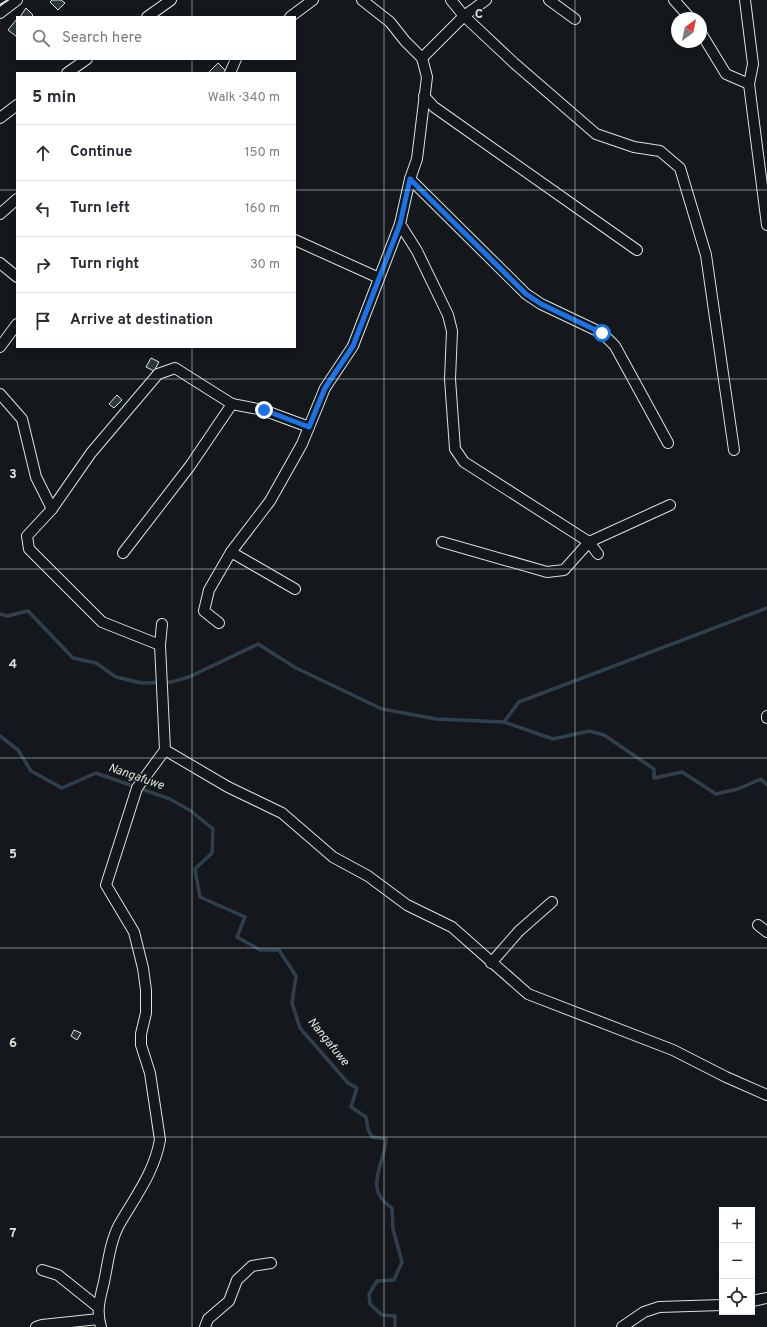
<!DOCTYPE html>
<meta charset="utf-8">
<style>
body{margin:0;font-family:Overpass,sans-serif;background:#f7f7f7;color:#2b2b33}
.controls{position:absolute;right:12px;bottom:12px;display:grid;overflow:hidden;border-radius:0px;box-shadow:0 2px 6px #0003}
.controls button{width:36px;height:36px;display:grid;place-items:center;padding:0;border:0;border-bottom:1px solid #e1e1e2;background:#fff;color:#2b2b33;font:20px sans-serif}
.compass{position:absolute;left:671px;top:12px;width:36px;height:36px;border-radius:50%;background:#fff;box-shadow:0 2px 6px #0003;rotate:33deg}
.stop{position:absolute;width:12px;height:12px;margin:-9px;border:3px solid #1a73e8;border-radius:50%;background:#fff}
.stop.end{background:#1a73e8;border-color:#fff;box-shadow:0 1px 4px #0008}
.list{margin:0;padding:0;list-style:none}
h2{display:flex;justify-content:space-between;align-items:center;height:52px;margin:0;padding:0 16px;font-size:17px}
h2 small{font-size:13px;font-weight:400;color:#7c7c81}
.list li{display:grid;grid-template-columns:26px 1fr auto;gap:12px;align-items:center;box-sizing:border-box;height:56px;padding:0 16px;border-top:1px solid #e1e1e2}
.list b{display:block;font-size:15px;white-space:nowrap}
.list em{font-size:13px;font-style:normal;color:#7c7c81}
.icon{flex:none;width:22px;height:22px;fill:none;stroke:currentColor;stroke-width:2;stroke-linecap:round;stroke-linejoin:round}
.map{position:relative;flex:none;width:767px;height:1327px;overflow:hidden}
.search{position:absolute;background:#fff;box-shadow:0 2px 6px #0003;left:16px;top:16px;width:280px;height:44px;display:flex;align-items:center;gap:10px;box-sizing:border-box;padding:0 14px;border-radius:0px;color:#7c7c81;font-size:15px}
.panel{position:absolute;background:#fff;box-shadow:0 2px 6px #0003;left:16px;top:72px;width:280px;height:276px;border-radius:0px}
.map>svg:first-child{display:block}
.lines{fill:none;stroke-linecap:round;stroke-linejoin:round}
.stream{stroke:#2f3f4d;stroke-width:3.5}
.building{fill:#2c363c;stroke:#d8e6dc}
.street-casing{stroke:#d8e6dc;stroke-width:12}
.street{stroke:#14181c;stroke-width:10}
.wall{stroke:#d8e6dc;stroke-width:2}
.route{stroke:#1a73e8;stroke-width:5}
.grid{fill:none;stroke:#d8e6dc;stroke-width:1;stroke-opacity:0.55}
.labels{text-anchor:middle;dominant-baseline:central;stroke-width:3;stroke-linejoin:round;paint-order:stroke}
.water-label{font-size:12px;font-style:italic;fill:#d8e6dc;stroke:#14181c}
.grid-label{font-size:13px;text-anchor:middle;font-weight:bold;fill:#d8e6dc;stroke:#14181c;stroke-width:3;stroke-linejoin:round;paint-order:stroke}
</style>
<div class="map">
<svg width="767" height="1327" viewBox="0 0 767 1327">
<rect width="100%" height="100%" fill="#14181c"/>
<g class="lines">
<g class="stream">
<polyline points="0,614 7,616 28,611 73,658 96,663 116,677 142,683 171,682 189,677 258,644 296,668 382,709 436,719 504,722 553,739 589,731 604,735 654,769 654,778 682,772 716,794 738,789 761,779 767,785"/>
<polyline points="504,722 519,702 767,608"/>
<path d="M0,736l18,14 13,21 31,17 34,-15 74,26 21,12 22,18 -1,24 -17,16 5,28 45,20 -8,20 23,13h19l17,26 -4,27 8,25 48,55 9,5 -6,19 15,10 2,12 4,8 14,2c-1,25 -24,50 6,69l1,21 9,33 -8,18 -17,1 -8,13 1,10 12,11 13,1v11"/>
</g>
</g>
<g class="building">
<polygon points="52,0 61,0 65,3 58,10 50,2"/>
<polygon points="26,8 33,15 31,17 20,17"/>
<polygon points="16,20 17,21 17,37 8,30"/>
<polygon points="218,63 226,71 224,73 208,73"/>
<polygon points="151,358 159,362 154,371 146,367"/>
<polygon points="117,395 122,400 114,408 109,404"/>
<polygon points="74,1030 81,1033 77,1040 71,1036"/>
</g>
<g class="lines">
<defs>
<g id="street">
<polyline points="362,0 390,22 405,41 422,58 427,77 417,159 410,179 400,224 417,251 448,315 452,331 450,379 455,449 464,462 589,542 598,554"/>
<polyline points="451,0 464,16 486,0"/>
<polyline points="549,0 575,19"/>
<polyline points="674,0 690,18"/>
<polyline points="0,13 17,0"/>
<polyline points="147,17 171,0"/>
<polyline points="290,17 313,0"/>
<polyline points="701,33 726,74 749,84 753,64 745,0"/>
<polyline points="422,58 464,16 514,63 596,134 634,147 660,151 680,168 706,255 734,450"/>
<polyline points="67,73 87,59"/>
<polyline points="230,73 236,59"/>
<polyline points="749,84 767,225"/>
<polyline points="424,96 434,107 637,250"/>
<polyline points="0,118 17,105"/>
<polyline points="410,179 526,294 541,304 602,333 615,346 668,443"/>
<polyline points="0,214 17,199"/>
<polyline points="295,240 379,278"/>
<polyline points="0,263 17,277"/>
<polyline points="0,347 17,324"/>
<polyline points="0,394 22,419 36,477 52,509"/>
<polyline points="442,542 547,572 564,570 589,542 670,505"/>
<polyline points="123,553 190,466 232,404"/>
<polyline points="295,589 231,552 270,501 302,444 325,388 353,346 400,224"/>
<polyline points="219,623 204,611 209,590 231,552"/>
<polyline points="162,624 160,645 165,750 228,787 282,813 333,857 368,876 407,905 452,927 528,994 673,1050 726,1077 767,1095"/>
<polyline points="160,645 102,622 29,549 27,536 52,509 91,453 158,374 175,368 232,404 263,410 309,427"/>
<polyline points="767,716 767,718"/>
<polyline points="758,925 767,932"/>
<polyline points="491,963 519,931 552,902"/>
<polyline points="42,1270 58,1275 98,1307"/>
<polyline points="752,1301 767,1298"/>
<polyline points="36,1327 42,1325 99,1319"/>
<path d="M101,1327c-5,-16 -1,-29 3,-45 4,-19 6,-40 15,-57 16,-28 35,-52 41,-85l-10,-67 -9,-28v-11l5,-21v-23l-3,-22 -9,-36 -28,-47 31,-97 28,-38"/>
<polyline points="205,1327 208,1319 229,1301 237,1280 252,1266 271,1263"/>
<polyline points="622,1327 644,1312 659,1307 722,1305"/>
</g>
</defs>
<use href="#street" class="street-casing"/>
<use href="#street" class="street"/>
<polyline class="wall" points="0,5 8,0"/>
</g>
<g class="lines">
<polyline class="route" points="264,410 309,427 325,388 353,346 400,224 410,179 526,294 541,304 602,333"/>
</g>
<path class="grid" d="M192,0v17M384,0v1327M575,0v1327M192,59v14M0,190h17M295,190h472M192,347v980M0,379h767M0,569h767M0,758h767M0,948h767M0,1137h767"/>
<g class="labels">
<g class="water-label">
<text transform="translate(136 777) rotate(19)">Nangafuwe</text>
<text transform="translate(328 1042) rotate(51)">Nangafuwe</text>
</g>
</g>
<g class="grid-label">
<text x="479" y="18">C</text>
<text x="13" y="478">3</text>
<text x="13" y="668">4</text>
<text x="13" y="858">5</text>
<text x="13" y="1047">6</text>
<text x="13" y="1237">7</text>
</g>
</svg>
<div class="controls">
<button>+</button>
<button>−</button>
<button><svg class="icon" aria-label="locate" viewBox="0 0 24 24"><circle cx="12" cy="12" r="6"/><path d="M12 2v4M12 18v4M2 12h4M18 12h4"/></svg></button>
</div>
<svg class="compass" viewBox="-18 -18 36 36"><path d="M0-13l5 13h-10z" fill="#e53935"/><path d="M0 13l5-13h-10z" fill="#7c7c81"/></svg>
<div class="stop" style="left:602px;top:333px"></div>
<div class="stop end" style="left:264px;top:410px"></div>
<div class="search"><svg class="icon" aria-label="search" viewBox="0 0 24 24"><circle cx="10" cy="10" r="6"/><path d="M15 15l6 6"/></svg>Search here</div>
<section class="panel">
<h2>5 min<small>Walk · 340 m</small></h2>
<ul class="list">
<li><svg class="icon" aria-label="ahead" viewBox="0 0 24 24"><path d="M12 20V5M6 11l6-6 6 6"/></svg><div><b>Continue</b></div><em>150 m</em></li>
<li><svg class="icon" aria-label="left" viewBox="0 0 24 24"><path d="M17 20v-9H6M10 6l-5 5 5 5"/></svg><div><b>Turn left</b></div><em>160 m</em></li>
<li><svg class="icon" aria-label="right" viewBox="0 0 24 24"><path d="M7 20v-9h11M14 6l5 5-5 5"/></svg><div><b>Turn right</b></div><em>30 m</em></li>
<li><svg class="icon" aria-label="arrive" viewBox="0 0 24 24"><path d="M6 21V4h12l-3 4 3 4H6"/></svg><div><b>Arrive at destination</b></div></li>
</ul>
</section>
</div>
